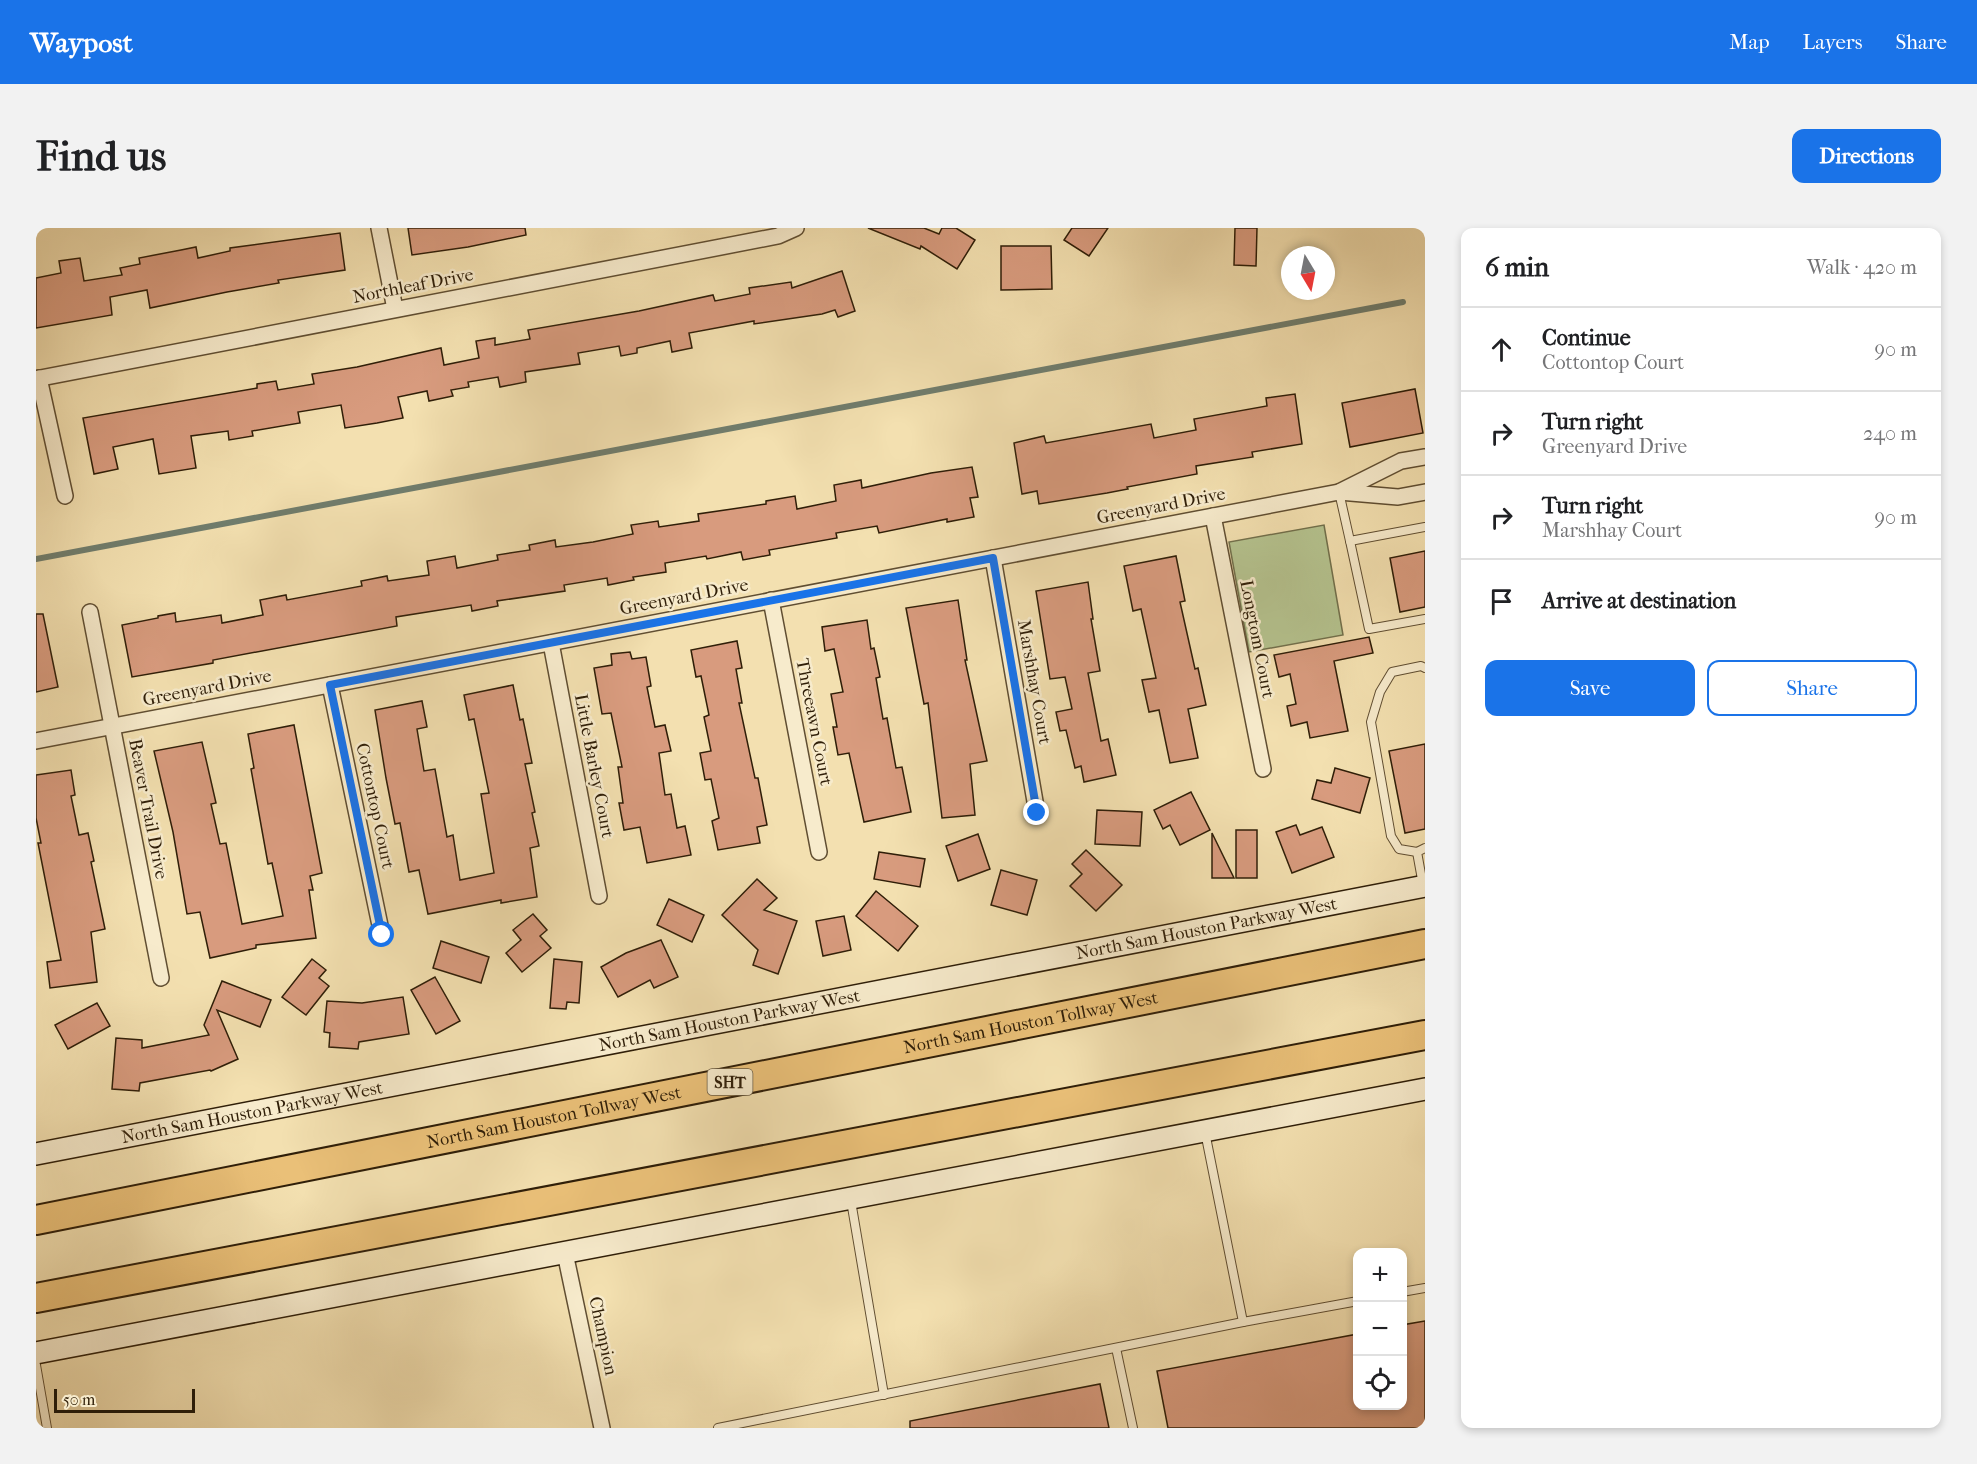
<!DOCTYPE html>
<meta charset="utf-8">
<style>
body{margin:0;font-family:"IM FELL French Canon",serif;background:#f2f2f2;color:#202124}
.controls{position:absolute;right:18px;bottom:18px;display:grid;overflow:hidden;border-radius:12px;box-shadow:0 3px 9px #0003}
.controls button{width:54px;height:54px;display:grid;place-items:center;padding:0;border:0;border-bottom:2px solid #e0e0e0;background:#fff;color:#202124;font:30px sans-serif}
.compass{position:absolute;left:1245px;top:18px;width:54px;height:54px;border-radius:50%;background:#fff;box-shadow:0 3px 9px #0003;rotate:170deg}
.scale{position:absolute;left:18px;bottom:15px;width:141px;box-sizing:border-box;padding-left:6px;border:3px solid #2f1e08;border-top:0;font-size:16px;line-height:21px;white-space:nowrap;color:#2f1e08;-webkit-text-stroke:4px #f7ebcc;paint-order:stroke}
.stop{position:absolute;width:18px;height:18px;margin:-14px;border:4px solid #1a73e8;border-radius:50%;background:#fff}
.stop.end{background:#1a73e8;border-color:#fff;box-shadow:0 2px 6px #0008}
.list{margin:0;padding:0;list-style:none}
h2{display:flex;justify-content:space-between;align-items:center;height:78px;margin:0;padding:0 24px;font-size:26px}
h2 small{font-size:20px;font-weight:400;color:#757577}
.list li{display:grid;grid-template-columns:39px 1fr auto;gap:18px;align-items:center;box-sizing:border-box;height:84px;padding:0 24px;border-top:2px solid #e0e0e0}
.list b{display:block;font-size:22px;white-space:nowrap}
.list p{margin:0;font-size:20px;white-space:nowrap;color:#757577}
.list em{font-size:20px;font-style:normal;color:#757577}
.actions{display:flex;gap:12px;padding:18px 24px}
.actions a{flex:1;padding:14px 0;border:2px solid #1a73e8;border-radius:12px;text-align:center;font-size:21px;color:#1a73e8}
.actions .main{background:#1a73e8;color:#fff}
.icon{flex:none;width:33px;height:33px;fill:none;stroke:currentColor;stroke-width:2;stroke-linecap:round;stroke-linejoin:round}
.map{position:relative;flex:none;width:1389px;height:1200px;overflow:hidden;border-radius:12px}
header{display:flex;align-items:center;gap:36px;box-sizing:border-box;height:84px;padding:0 30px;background:#1a73e8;color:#fff}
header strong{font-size:28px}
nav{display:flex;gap:33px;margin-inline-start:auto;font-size:21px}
.intro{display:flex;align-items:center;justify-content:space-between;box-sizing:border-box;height:144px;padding:0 36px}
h1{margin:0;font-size:42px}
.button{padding:15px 27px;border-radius:12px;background:#1a73e8;color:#fff;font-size:21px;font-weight:700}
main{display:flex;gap:36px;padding:0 36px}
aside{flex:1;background:#fff;border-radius:12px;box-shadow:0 3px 9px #0003}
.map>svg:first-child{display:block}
.green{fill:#b5c38f;stroke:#72704c;stroke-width:1.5}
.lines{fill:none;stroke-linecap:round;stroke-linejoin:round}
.stream{stroke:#707d6d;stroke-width:6}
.building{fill:#d89b7e;stroke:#2f1e08;stroke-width:1.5}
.lane-casing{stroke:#604e32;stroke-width:10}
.street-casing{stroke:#604e32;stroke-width:18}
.secondary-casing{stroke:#2f1e08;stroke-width:24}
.highway-casing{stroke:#2f1e08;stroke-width:32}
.lane{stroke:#f7ebcc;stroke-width:8}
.street{stroke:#f7ebcc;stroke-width:15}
.secondary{stroke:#f7ebcc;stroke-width:21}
.highway{stroke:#eac078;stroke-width:28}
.route{stroke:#1a73e8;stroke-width:8}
.labels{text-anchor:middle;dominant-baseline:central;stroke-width:5;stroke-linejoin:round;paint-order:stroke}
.shield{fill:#f7ebcc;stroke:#6b5c43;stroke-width:1.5}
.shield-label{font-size:16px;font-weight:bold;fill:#2f1e08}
.street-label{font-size:18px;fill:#2f1e08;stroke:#f7ebcc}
</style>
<header>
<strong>Waypost</strong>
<nav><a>Map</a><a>Layers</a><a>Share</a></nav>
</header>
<div class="intro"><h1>Find us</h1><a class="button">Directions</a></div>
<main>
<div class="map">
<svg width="1389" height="1200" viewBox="0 0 1389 1200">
<rect width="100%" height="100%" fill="#f3e0b0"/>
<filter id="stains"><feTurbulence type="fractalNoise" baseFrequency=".00333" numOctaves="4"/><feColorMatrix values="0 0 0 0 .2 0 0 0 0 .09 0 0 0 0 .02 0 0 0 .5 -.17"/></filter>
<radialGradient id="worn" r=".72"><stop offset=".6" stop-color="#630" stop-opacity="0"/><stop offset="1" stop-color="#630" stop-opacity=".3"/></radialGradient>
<polygon class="green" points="1288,297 1307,407 1213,424 1193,314"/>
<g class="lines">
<polyline class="stream" points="0,331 1367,74"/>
</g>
<g class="building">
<polygon points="372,0 489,0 490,7 432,19 376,27"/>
<polygon points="832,0 888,0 903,6 906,0 920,0 939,12 921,41 885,18 884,21"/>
<polygon points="1036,0 1072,0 1053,28 1028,12"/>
<polygon points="1199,0 1221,0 1220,38 1198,37"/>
<polygon points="304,5 309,42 242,52 243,55 191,64 114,80 111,62 74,69 76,87 0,100 0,50 25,45 23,33 44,30 48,53 86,47 84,40 104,36 103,30 145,22 160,19 162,30 194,23 194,20"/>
<polygon points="965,18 1015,18 1016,61 965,62"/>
<polygon points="806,43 819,83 802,89 799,82 786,86 718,96 718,93 653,105 656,120 636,124 634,113 601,120 601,125 585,128 583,118 542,125 544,136 489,144 490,154 464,159 462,149 432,154 433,159 415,162 417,168 393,173 391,163 362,169 367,190 341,195 309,200 305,177 262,184 264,195 216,203 217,208 193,212 192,203 155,208 160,240 123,246 117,211 77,219 82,241 58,246 47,190 221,160 221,156 240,153 242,162 278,156 276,146 321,139 405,120 408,137 443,130 440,113 459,110 459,117 494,111 492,102 603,83 677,67 679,73 714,66 713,60 755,54 756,60"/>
<polygon points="1379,161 1387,205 1314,219 1306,175"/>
<polygon points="1259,166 1266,216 1216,224 1217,229 1160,238 1161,246 1091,259 1092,261 1071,265 1003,276 1001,263 986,266 978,215 1008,208 1010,215 1115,196 1118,210 1160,202 1158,191 1231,178 1230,170"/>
<polygon points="936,239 942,269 934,270 938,289 911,294 911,291 843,305 841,298 800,305 801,310 733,322 734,327 707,332 705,324 671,331 670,328 629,335 630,344 597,349 598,352 572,357 571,350 528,357 529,363 461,373 462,378 436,383 435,377 360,389 361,398 177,432 177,435 96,449 86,397 122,390 122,388 139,385 140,394 185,387 186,395 227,387 224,372 250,367 251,372 326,358 325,353 351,348 352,353 393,347 391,333 419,328 421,340 462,332 461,327 494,322 493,317 519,312 520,319 557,314 597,306 595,297 622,293 623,299 663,293 662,286 730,276 730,273 759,268 761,281 800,273 798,257 825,252 826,260 895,245"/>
<polygon points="1389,323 1389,379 1364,384 1354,330"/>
<polygon points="1140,328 1149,373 1144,374 1159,441 1162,440 1170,477 1152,481 1162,530 1134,535 1123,482 1113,484 1106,452 1120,450 1105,381 1097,383 1088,338"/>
<polygon points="1052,354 1057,391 1055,391 1064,443 1052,445 1065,513 1072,511 1080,547 1048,554 1045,538 1039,540 1030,502 1024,503 1020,484 1036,481 1029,449 1014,451 1000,363"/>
<polygon points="922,372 931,432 929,432 951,533 934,536 939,587 906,590 892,475 888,476 870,380"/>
<polygon points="0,386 7,386 22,459 0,464"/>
<polygon points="831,392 835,421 838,420 844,449 840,450 847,491 851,490 860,540 866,539 875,584 828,594 813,525 802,527 797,499 801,499 795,466 807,464 798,421 789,423 786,399"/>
<polygon points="1333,409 1337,425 1298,433 1312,503 1274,510 1271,494 1255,498 1251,478 1260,476 1254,446 1243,449 1238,427"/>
<polygon points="701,413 706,440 700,441 706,475 703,475 719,550 722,550 731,597 721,599 724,615 682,622 676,593 683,590 675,551 669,552 664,525 675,523 668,489 673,487 665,448 660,449 655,422"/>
<polygon points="594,424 596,431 610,429 615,458 611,459 619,499 629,497 635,523 623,525 629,567 635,566 641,600 649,598 655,627 611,635 604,599 588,602 583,575 587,575 582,539 586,539 575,485 566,486 558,440 576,437 575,426"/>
<polygon points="477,457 484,492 487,491 496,535 489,536 499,584 496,585 503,618 494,620 501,669 465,675 465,672 392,686 383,642 373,644 364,595 359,596 350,550 339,482 386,473 391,499 381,501 388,543 399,541 411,609 417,607 424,652 458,645 445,566 453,565 438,491 433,492 428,467"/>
<polygon points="258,497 286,645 274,648 277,662 273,662 280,710 220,717 220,720 174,730 164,684 151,686 137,604 118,523 166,514 180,575 175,576 184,616 190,615 206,696 247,688 236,635 232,636 227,608 215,541 218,540 212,506"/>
<polygon points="1389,516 1389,601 1369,605 1353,523"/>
<polygon points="1299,540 1334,550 1324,585 1276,571 1281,552 1295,555"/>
<polygon points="35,542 39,567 35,568 43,607 52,605 58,633 55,634 69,701 55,704 61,754 14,760 11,734 25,732 2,615 5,615 0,590 0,547"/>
<polygon points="1155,564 1174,602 1144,617 1134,597 1127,601 1118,582"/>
<polygon points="1061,582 1106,584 1104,618 1059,616"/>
<polygon points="1260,597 1264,607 1286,599 1298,629 1256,645 1240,604"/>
<rect x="1200" y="602" width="21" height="48"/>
<polygon points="1176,605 1198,650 1176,650"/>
<polygon points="942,606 954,641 922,653 910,618"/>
<polygon points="1050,622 1086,657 1060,683 1034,658 1046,646 1036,636"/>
<polygon points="843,624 889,631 884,659 838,651"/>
<polygon points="965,642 1001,652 991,687 955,677"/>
<polygon points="721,651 741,670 728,682 761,693 742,746 717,737 722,722 686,687"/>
<polygon points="840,663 882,698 862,723 820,688"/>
<polygon points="633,671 668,687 656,714 621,697"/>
<polygon points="497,686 511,702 504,708 515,720 486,744 470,725 485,712 477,702"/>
<polygon points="808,688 815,722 787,728 780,693"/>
<polygon points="625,712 642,749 618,760 614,752 582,769 565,739 590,725"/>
<polygon points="405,713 453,729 445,755 397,740"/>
<polygon points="276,731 290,742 283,750 293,758 270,787 246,769"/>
<polygon points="518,731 546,734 543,775 531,774 530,781 514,780"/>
<polygon points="399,749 424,793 400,806 375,762"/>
<polygon points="186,753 235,772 224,799 181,782 202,831 175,843 174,842 104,855 103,863 76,861 80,810 106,812 106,820 173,807 168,797"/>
<polygon points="367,769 373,806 323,814 322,821 293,819 294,805 288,804 291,773 326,775"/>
<polygon points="61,775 74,798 32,821 19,797"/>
<polygon points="1389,1093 1389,1200 1132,1200 1121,1143 1322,1106 1322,1178 1366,1178 1366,1097"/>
<polygon points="1064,1156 1073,1200 874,1200 874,1193"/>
</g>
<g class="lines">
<defs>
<g id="lane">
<polyline points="1303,264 1314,313 1389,299"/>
<polyline points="1314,313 1333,401 1389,391"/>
<polyline points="1381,624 1363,621 1355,608 1335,494 1344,464 1356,444 1385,438 1389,440"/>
<polyline points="1387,657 1381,624 1389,620"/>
<polyline points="1169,904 1207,1094 1322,1073"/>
<polyline points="815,973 848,1167"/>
<polyline points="1366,1064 1389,1060"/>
<polyline points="1080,1120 1097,1200"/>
<polyline points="0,1137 11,1200"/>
<polyline points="682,1200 1207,1094"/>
</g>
<g id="street">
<polyline points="343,0 359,81"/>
<polyline points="3,150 29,268"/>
<polyline points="0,151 742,8 760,0"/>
<polyline points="1303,264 1362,269 1389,264"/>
<polyline points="1177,288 1227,541"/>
<polyline points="957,330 1001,585"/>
<polyline points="735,372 783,624"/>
<polyline points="54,384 125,750"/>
<polyline points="515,415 563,668"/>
<polyline points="294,457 346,707"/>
<polyline points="0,513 1303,264 1365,233 1389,229"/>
<polyline points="529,1025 566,1200"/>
</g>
<g id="secondary">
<path id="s1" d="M0,926l1389,-268"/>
<polyline points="0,1125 1389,861"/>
</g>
<g id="highway">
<path id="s2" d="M0,992l1389,-276"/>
<polyline points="0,1070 1389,807"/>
</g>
</defs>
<use href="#lane" class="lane-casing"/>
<use href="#street" class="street-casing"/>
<use href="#secondary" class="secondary-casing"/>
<use href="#highway" class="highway-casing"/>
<use href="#lane" class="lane"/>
<use href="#street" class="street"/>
<use href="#secondary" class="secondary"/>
<use href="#highway" class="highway"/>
</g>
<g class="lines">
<polyline class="route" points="346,707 294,457 957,330 1001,585"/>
</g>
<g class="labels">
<rect class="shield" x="671.5" y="841" width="45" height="26" rx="4.5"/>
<g class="shield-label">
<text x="694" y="854">SHT</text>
</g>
<g class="street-label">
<text transform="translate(377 58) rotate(-11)">Northleaf Drive</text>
<text transform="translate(1125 278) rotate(-11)">Greenyard Drive</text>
<text transform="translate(648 369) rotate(-11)">Greenyard Drive</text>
<text transform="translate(1221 411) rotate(79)">Longtom Court</text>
<text transform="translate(998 454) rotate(80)">Marshhay Court</text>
<text transform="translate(171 460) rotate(-11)">Greenyard Drive</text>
<text transform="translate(778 494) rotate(79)">Threeawn Court</text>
<text transform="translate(558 538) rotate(79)">Little Barley Court</text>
<text transform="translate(339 578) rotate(78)">Cottontop Court</text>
<text transform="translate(112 581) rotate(79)">Beaver Trail Drive</text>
<text stroke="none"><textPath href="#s1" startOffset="1192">North Sam Houston Parkway West</textPath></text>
<text stroke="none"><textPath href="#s1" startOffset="706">North Sam Houston Parkway West</textPath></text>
<text stroke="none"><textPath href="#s2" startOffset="1014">North Sam Houston Tollway West</textPath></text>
<text stroke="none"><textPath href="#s1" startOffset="220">North Sam Houston Parkway West</textPath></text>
<text stroke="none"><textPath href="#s2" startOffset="528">North Sam Houston Tollway West</textPath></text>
<text transform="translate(567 1108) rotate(78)">Champion</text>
</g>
</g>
<rect width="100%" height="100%" filter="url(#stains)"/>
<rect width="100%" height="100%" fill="url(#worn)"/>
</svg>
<div class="controls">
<button>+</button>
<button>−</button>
<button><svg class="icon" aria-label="locate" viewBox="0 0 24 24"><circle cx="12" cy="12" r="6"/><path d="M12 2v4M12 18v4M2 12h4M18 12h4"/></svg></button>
</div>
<svg class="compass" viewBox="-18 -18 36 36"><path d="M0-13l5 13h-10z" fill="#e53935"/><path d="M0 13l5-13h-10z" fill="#757577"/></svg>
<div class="scale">50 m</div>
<div class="stop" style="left:346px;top:707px"></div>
<div class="stop end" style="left:1001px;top:585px"></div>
</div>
<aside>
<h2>6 min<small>Walk · 420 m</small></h2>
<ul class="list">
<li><svg class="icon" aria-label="ahead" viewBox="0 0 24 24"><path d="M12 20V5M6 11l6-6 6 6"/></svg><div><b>Continue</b><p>Cottontop Court</p></div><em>90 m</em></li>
<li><svg class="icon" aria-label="right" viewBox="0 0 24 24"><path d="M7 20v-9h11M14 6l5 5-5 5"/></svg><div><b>Turn right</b><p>Greenyard Drive</p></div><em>240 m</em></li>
<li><svg class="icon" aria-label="right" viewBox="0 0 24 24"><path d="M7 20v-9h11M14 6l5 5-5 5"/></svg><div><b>Turn right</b><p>Marshhay Court</p></div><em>90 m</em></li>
<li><svg class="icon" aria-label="arrive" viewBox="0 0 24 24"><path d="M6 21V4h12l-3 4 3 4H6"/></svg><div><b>Arrive at destination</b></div></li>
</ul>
<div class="actions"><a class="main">Save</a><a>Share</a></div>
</aside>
</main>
